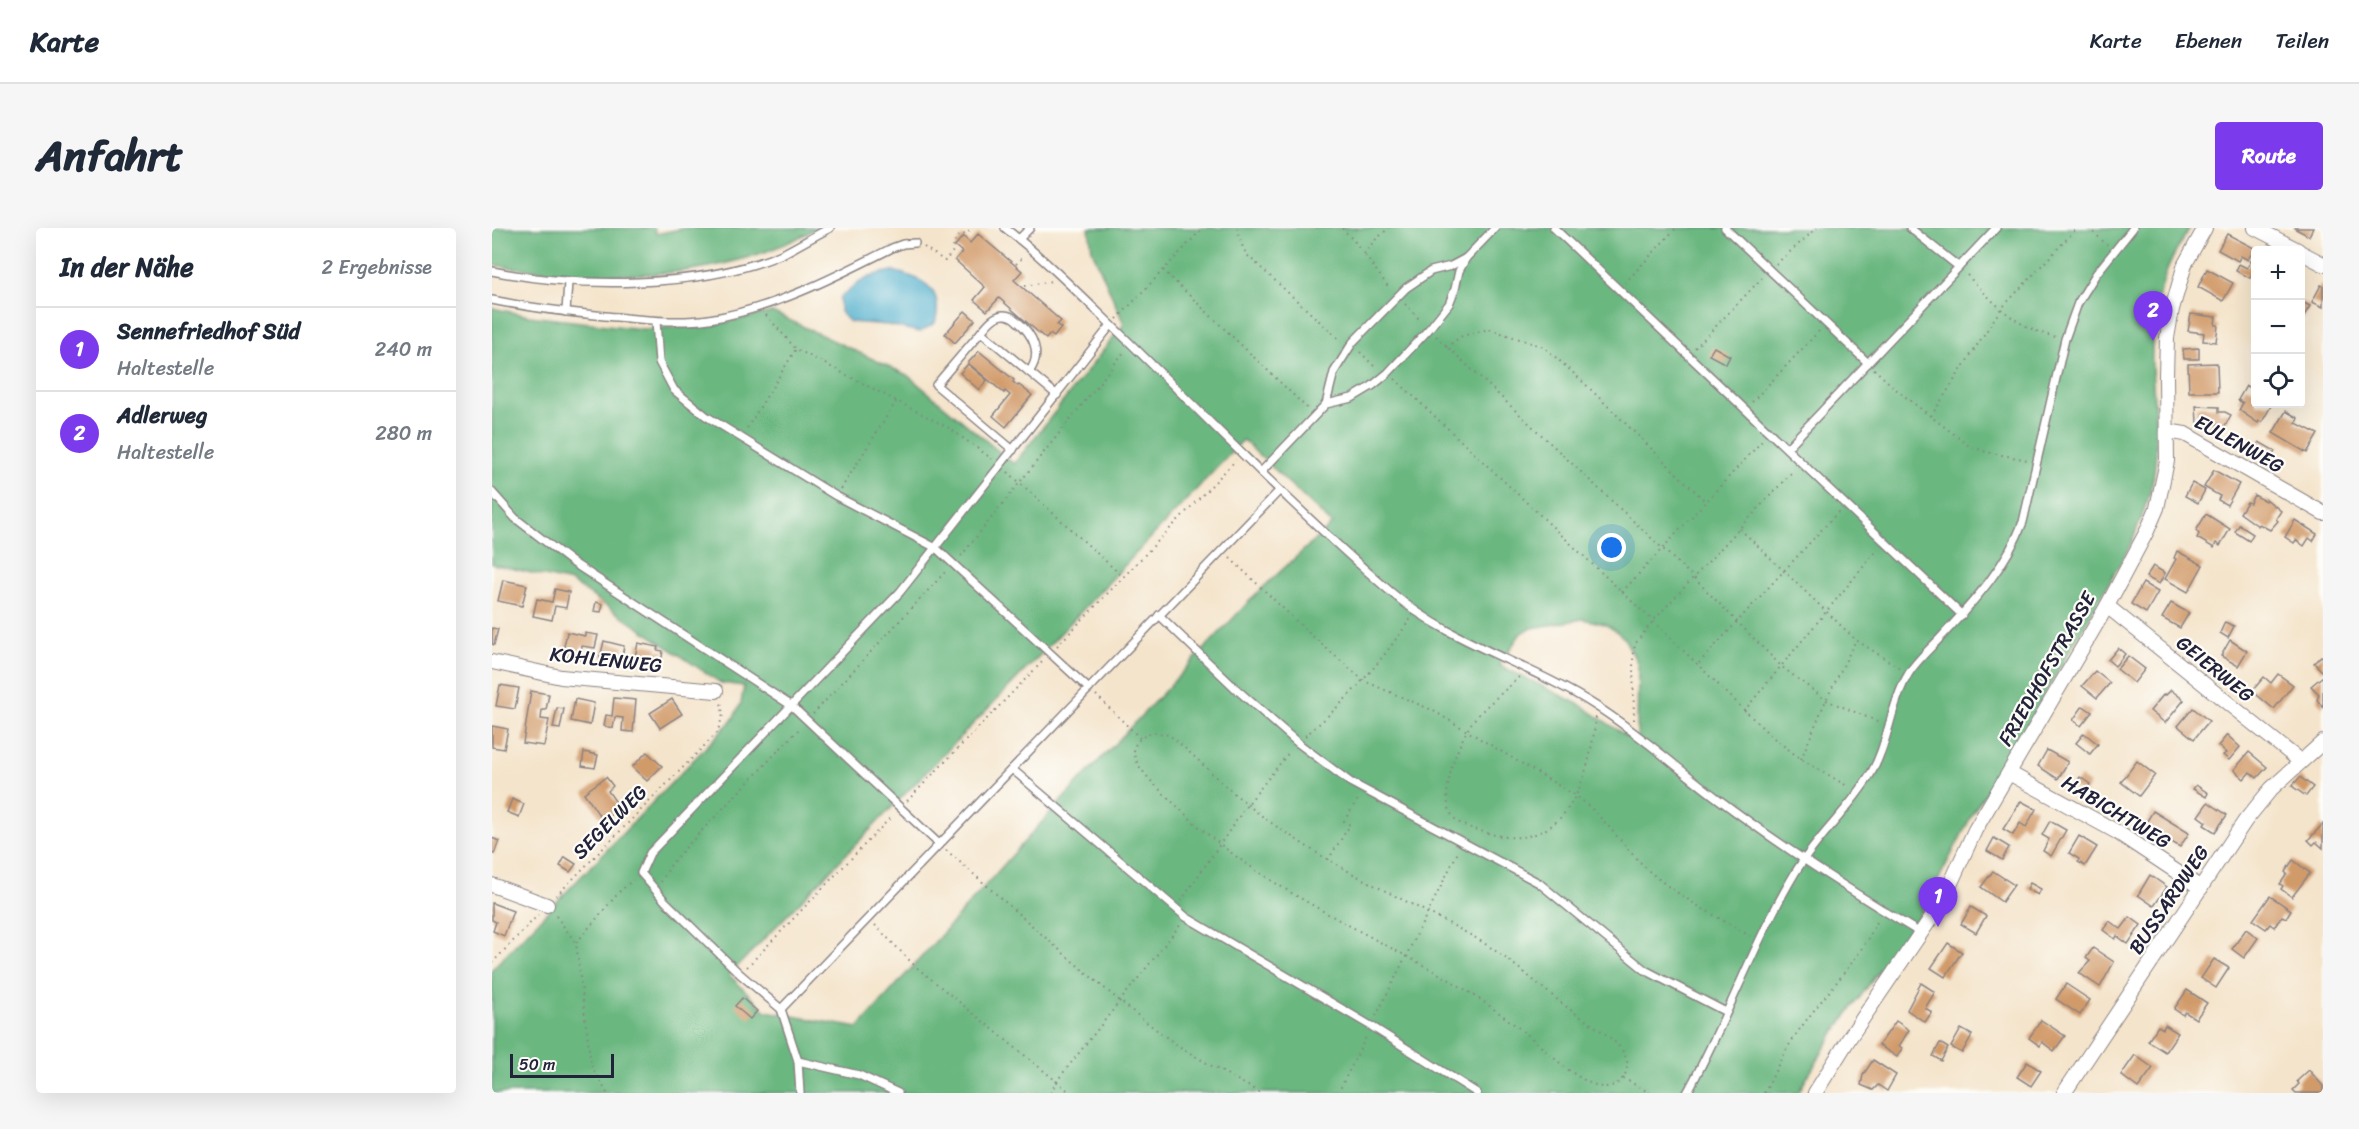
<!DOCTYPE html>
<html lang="de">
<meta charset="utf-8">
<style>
body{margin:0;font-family:Sriracha,sans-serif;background:#f6f6f7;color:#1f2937}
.controls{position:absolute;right:18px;top:18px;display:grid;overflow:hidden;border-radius:6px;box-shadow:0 6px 24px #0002}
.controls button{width:54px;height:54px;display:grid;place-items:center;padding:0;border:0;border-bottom:2px solid #e0e1e3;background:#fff;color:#1f2937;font:30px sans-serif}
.scale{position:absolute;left:18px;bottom:15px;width:104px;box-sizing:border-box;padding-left:6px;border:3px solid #22223b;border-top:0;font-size:16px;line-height:21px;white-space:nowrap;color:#22223b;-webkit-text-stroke:4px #fdfcf7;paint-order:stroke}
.you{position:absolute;left:1120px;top:320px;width:21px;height:21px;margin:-15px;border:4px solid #fff;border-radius:50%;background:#1a73e8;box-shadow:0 0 0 9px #1a73e833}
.badge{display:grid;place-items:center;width:39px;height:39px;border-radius:50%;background:#7c3aed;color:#fff;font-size:20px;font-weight:700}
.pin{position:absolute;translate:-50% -50px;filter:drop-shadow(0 2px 3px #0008)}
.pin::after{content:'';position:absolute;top:32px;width:21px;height:18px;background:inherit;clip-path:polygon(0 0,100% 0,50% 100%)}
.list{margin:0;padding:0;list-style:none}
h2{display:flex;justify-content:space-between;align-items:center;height:78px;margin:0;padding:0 24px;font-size:26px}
h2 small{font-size:20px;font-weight:400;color:#747a83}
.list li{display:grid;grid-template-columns:39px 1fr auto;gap:18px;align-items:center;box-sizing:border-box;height:84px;padding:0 24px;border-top:2px solid #e0e1e3}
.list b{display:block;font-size:22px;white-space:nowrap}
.list p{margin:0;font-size:20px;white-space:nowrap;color:#747a83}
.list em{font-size:20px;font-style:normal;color:#747a83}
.icon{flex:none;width:33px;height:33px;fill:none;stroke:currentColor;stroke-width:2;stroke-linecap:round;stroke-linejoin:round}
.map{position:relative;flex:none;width:1831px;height:865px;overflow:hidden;border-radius:6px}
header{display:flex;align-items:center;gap:36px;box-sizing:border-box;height:84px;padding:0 30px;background:#fff;border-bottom:2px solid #e0e1e3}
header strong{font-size:28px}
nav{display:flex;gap:33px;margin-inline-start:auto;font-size:21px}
.intro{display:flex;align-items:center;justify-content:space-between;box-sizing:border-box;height:144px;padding:0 36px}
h1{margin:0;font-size:42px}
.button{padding:15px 27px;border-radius:6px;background:#7c3aed;color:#fff;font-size:21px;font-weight:700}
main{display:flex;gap:36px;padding:0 36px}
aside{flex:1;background:#fff;border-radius:6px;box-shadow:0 6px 24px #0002}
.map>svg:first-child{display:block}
.forest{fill:#6bb780;stroke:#466c5e;stroke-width:1.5;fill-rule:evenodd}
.water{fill:#4eaecc;stroke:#386884;stroke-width:1.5}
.building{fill:#d19a69}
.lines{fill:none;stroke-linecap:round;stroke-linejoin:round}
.lane-casing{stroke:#8b8383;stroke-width:10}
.street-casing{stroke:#8b8383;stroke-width:16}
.path{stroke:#8b8383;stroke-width:2;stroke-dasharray:1.5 4.5;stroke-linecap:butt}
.lane{stroke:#fff;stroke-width:7}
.street{stroke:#fff;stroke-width:14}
.labels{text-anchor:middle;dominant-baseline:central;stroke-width:4.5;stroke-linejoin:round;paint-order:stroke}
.street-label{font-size:20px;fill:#22223b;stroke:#fdfcf7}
</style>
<header>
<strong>Karte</strong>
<nav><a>Karte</a><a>Ebenen</a><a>Teilen</a></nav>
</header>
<div class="intro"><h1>Anfahrt</h1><a class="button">Route</a></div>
<main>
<aside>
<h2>In der Nähe<small>2 Ergebnisse</small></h2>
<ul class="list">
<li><span class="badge">1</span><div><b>Sennefriedhof Süd</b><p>Haltestelle</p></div><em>240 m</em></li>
<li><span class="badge">2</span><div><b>Adlerweg</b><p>Haltestelle</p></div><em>280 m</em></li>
</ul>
</aside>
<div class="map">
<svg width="1831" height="865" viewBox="0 0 1831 865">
<rect width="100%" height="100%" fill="#fdfcf7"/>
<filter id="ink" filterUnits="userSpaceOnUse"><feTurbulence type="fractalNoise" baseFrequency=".0167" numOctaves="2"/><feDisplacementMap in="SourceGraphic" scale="12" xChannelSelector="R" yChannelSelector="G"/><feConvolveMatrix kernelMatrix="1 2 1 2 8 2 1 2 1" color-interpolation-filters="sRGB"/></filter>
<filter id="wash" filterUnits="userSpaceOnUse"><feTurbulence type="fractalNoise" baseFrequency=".008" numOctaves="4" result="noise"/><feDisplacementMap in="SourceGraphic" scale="24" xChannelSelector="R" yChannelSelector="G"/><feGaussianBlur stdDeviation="1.35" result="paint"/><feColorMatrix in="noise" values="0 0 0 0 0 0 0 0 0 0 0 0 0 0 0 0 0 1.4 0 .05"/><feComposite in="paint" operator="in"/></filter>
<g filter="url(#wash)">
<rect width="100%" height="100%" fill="#f4e4cb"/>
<g class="forest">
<path d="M0,0h162l2,6 29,-6h132c-100,57 -215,52 -325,37z"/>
<path d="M597,0h1101c-9,14 -18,29 -24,45 -9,24 -15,64 -14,91 1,37 8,77 1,115 -5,24 -14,46 -24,69l-121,210 -33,51 -55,106 -87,119 -35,59h-1306v-124l241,-250 8,-16 3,-17 -23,-3 -150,-101 -79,-18v-256l37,8 113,13 72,-4 58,-13 135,63 107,89 110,-140 -32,-74zM751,212l89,84 -75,69 -198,210 -201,225 -92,-17 -37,-36 312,-321zM1091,391l22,5 11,7 8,7 14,26 -1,79 -55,-37 -83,-41 22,-32 11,-5z"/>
</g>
<path class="water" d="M401,43c29,7 52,17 42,52l-15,9 -32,-7 -38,-3 -10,-10v-14c16,-16 31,-24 53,-27z"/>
<g id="blocks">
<g class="building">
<polygon points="1802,0 1821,0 1817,8"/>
<polygon points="486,6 530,43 522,52 569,93 565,97 569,100 562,109 558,106 554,111 507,70 495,83 482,72 493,59 463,32 470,24 463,18 471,8 478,15"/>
<polygon points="1735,6 1762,20 1756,32 1749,28 1746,33 1726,22"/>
<polygon points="1759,33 1764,36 1764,39 1758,50 1744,43 1747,36 1755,40"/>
<polygon points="1715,41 1741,55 1731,73 1706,59"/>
<polygon points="1829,57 1831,58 1831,79 1820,74"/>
<polygon points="1808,73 1818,78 1810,91 1808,90"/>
<polygon points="473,83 483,92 463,115 453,106"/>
<polygon points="1699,86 1724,89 1723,97 1726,97 1724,114 1711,113 1712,105 1696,103"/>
<polygon points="1222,119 1238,128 1234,136 1217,127"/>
<polygon points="1707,120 1707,131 1692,131 1691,121"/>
<polygon points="487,123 522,152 521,154 526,158 527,157 540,167 514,199 501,188 518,167 513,163 512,165 476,135"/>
<polygon points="1725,135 1726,164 1697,164 1696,136"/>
<polygon points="476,136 495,152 487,162 468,145"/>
<polygon points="1754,158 1764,162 1764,176 1780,176 1770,194 1767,193 1766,195 1747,182 1751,175 1746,172"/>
<polygon points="1704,178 1727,179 1727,184 1733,184 1739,187 1731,201 1726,198 1727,196 1712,198 1712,194 1705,194"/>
<polygon points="1794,183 1806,190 1804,195 1826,206 1815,225 1781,205"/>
<polygon points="1767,214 1783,223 1778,233 1761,224"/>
<polygon points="1722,242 1747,256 1735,277 1726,272 1728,268 1712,259"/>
<polygon points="1700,255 1713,262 1706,275 1693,268"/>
<polygon points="1762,267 1773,273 1774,271 1789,283 1784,291 1786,293 1778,302 1767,296 1766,298 1748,285 1755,274 1758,275"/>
<polygon points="1714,286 1738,301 1728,318 1724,315 1722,320 1705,310 1707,306 1704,303"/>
<polygon points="1803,292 1825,306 1821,313 1817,310 1812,318 1804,312 1802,315 1793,309"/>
<polygon points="1747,297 1761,306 1757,313 1743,304"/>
<polygon points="1685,323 1711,337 1696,364 1673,351 1684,331 1682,330"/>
<polygon points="1661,338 1673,345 1667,356 1654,349"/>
<polygon points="11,352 35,357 30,378 6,373"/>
<polygon points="1651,355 1666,364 1654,385 1639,376"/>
<polygon points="63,361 77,364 74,380 63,378 60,392 41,388 45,371 60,374"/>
<polygon points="104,374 111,376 109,384 102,383"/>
<polygon points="1679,375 1697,385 1688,400 1670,390"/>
<polygon points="1733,394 1742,398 1736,410 1728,405"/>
<polygon points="0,400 6,401 2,417 0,416"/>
<polygon points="75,404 93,408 93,405 106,407 103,420 90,418 88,432 70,428"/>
<polygon points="1738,412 1755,423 1746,438 1729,428"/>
<polygon points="112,413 132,418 129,434 108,430"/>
<polygon points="146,415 166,419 165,422 171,423 168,440 142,434"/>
<polygon points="1626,420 1633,426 1623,438 1616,432"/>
<polygon points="1636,428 1653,441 1642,455 1625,441"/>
<polygon points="1829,428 1831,429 1831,444 1822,435"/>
<polygon points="1603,443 1618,455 1605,470 1590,458"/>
<polygon points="1786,446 1801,457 1782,481 1760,463 1772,449 1779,455"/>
<polygon points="1831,448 1831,479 1825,472 1827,466 1819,458"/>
<polygon points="8,457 27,460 23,481 4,478"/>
<polygon points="1679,462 1692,472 1673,495 1658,483 1672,466 1674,467"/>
<polygon points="39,463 57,466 54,482 50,482 49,491 57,492 52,518 31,515"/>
<polygon points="122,470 144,472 141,504 130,503 131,490 123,489 121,500 112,498 114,487 120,488"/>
<polygon points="83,471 102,475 98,497 79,493"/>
<polygon points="180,471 190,486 168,500 158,485"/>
<polygon points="1591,478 1600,484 1589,498 1581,492"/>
<polygon points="65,480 72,481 68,501 61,500"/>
<polygon points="1701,480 1717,493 1702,511 1686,498"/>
<polygon points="0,498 16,501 12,521 0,519"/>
<polygon points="1592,505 1606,516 1598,526 1584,515"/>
<polygon points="1735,507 1748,519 1737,532 1731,527 1734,525 1726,518"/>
<polygon points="1555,522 1576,534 1566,551 1546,538"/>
<polygon points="92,524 106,527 103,540 90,538"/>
<polygon points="155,524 170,538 155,553 140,539"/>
<polygon points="1757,524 1775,539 1765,550 1758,544 1752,551 1742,542"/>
<polygon points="1645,533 1663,547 1647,568 1629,554"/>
<polygon points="114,549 121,558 116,563 128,580 111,593 92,565"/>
<polygon points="1588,549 1598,556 1592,566 1581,559"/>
<polygon points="1808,549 1821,559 1814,568 1800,558"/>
<polygon points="1704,557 1716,565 1714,569 1701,561"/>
<polygon points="20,571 32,576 27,589 15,584"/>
<polygon points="1529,573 1544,581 1534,599 1528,595 1521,607 1511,601"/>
<polygon points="1716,574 1735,587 1723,604 1712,597 1714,594 1706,588"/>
<polygon points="1661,583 1697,605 1688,619 1652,598"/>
<polygon points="1558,593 1574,602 1559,628 1551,623 1557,611 1550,607"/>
<polygon points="1831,596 1831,620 1824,614 1821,617 1816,612"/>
<polygon points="1587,608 1605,619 1593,638 1586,634 1587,631 1577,625"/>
<polygon points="0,610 7,613 2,626 0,625"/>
<polygon points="1502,610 1517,619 1510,632 1495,623"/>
<polygon points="73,629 84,636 78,644 68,638"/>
<polygon points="1801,632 1818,645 1800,669 1789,661 1791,658 1788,656 1795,646 1793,644"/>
<polygon points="1501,643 1522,657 1510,674 1489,659"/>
<polygon points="1658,647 1675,659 1662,678 1646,667"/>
<polygon points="1538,655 1549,661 1546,667 1535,661"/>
<polygon points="1778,668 1799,682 1794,690 1790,688 1782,699 1778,696 1774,701 1761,692"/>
<polygon points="0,675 21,683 12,708 1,703 4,694 0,692"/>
<polygon points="1479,679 1494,688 1484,705 1469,696"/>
<polygon points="1638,689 1649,697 1636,716 1625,708 1623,711 1611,702 1617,693 1629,701"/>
<polygon points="1754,701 1766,710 1752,730 1740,721"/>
<polygon points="1456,715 1470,724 1453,749 1439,740"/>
<polygon points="1601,720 1622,734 1608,759 1587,745 1598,733 1594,730"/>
<polygon points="1722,731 1737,740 1724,760 1709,750"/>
<polygon points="1429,755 1443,764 1433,780 1440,784 1433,794 1415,782"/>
<polygon points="1574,756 1598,772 1588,787 1564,771"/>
<polygon points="1695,762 1715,775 1704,791 1693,784 1691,787 1682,781"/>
<polygon points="250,770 265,783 258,791 243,778"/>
<polygon points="1549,792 1573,808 1562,823 1550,814 1548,818 1537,810"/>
<polygon points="1404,793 1417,802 1407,818 1410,820 1405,829 1387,817"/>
<polygon points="1673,797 1686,805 1673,824 1656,813 1666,798 1671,801"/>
<polygon points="1469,801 1480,807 1470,825 1459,819"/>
<polygon points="1448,815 1456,820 1449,833 1441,828"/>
<polygon points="1643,827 1661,840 1646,860 1629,847"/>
<polygon points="1381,832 1404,847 1395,863 1386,857 1381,862 1369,857 1371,847"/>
<polygon points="1535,834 1549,843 1539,858 1525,849"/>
<polygon points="1817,842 1831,858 1831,865 1804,865 1801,862 1807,856 1805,853"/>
</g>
</g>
</g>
<g filter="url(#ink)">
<use href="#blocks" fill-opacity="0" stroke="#8b8383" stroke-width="1.5"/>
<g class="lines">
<defs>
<g id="lane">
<path d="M513,0c45,35 84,76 125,115 86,84 170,171 262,250 60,51 139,71 204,113 43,27 81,62 121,92 65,49 135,94 205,136"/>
<polyline points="1062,0 1470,387"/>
<polyline points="1233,0 1376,135"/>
<polyline points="1418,0 1467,39"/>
<polyline points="527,11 538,0"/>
<path d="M0,43c85,17 209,18 290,-17 16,-8 32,-18 48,-26"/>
<path d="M0,72c38,8 75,12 113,16 35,3 70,8 104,3 64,-10 126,-42 183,-71l11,-4 12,-1"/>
<polyline points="74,84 76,54"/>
<polyline points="164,93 167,134 182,162 214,188 344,268 444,320 597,461"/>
<path d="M489,104c6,-7 13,-17 23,-17 5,0 10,3 13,6 16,13 26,33 12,51"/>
<polyline points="834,176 842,144 861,114 914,60 939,43 959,38 974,30"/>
<polyline points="1295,220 1504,0"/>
<polyline points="521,222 444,157 489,104 565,167"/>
<polyline points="769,244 834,176 860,170 880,158 896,145 937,101 957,76 963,61 967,43 974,30 1003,0"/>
<polyline points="0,264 23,290 80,334 300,478 447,616"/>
<polyline points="667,387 742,459 806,515 858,554 1047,655 1153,742 1234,784"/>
<polyline points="520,541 694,689 879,798 985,865"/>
<polyline points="289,781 787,263"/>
<polyline points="306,833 367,847 406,865"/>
<polyline points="308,865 306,833 289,781 248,746 173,673 149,645 158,625 408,364 619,97"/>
<path d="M1195,865c40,-72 66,-150 108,-220 21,-35 54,-63 75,-98 19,-31 20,-71 39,-102 8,-13 22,-25 33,-37 32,-35 64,-69 81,-114l42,-183 13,-36 18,-29 37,-46"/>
</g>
<g id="street">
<polyline points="1763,0 1806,22"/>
<polyline points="1808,24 1831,36"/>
<polyline points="1675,203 1693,206 1831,285"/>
<polyline points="1615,378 1808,533"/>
<polyline points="0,434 69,449 224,463"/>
<polyline points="1517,545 1625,604 1709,660"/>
<polyline points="0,657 55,677"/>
<polyline points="1323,865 1358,809 1437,693 1457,659 1483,602 1615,378 1655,303 1665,280 1675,233 1674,148 1675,110 1680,81 1693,36 1713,0"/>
<polyline points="1572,865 1753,593 1779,561 1831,514"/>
</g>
</defs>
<use href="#lane" class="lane-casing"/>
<use href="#street" class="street-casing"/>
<g class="path">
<polyline points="745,0 751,20 755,27 849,113"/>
<polyline points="850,0 863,14 898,61"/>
<polyline points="1597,0 1615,17"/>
<path d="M432,19l21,14 9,-11c-2,-6 1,-10 6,-15l7,-1 5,-6"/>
<polyline points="872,26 882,13 897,0"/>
<polyline points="524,36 532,28"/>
<polyline points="1284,36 1325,0"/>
<polyline points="671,42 816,181"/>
<path d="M1475,47c27,28 50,54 89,62"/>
<polyline points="1133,55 1184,0"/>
<polyline points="533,58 560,53"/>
<polyline points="913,76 929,93"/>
<polyline points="274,87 304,121 457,200 500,231"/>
<polyline points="625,91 711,0"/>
<polyline points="944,108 1202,350 1290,439 1334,472 1387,494"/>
<polyline points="954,119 970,108 997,101 1052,119 1089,152 1214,274"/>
<polyline points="1203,120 1270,50"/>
<polyline points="868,124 885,141"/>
<polyline points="1382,141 1407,164 1476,217 1494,224 1536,232"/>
<polyline points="903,151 1161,393 1279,508 1309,531 1357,559"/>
<polyline points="1260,174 1328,102"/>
<polyline points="1439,188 1508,82 1585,0"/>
<polyline points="255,200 304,121"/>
<polyline points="516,244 631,349"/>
<polyline points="349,261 405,172"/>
<polyline points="1248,301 1364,412 1408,440"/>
<polyline points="469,328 632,124"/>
<path d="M738,330l80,76 54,47 68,29 144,86c29,21 46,50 72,74 30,27 67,45 102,66"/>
<polyline points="1130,364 1271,212"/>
<polyline points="565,418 744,232"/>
<polyline points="1207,435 1347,283"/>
<path d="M1027,449c-14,14 -33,28 -46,44 -14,19 -38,78 -18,98 7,7 19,10 29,13 81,26 105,-50 112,-115"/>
<polyline points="604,467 649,511"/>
<polyline points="1252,483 1386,321"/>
<polyline points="321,486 454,343"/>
<polyline points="1142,492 1141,432 1143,416 1161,393 1302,242"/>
<path d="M662,504l15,3c27,21 51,48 78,69 15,13 33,25 50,36 56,38 118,64 177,97 36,21 66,50 98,74 17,13 69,38 52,65 -5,9 -16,13 -26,10 -28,-9 -52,-37 -74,-54 -29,-23 -60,-45 -92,-62 -71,-39 -147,-75 -211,-125 -21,-16 -40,-35 -59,-53 -17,-17 -49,-47 -8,-60z"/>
<path d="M813,508c44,-37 73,-70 106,-118"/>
<polyline points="1309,531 1334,472 1364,412"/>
<polyline points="415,573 551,433"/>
<path d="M454,622c74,64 146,132 224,190 29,20 60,36 91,53"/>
<polyline points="836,632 858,597 852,593 866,571"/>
<polyline points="169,654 180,635 195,618 309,499"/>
<polyline points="64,668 225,505 231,487 229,474"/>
<polyline points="689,673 755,577 798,523"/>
<polyline points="64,688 84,715"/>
<polyline points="383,697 423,738 579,865"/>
<polyline points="0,735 46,687"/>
<polyline points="255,739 400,588"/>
<polyline points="884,788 966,624"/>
<polyline points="1131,850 1158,865"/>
<polyline points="115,865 99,837 84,715 128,663 141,652"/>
<polyline points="559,865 564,854 689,696"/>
<polyline points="846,865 875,807"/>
<path d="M1272,865c8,-13 13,-28 21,-41 27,-47 70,-83 93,-132"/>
</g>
<use href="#lane" class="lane"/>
<use href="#street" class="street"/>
</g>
</g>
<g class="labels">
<g class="street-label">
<text transform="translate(1747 216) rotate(29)">EULENWEG</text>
<text transform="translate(114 432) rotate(6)">KOHLENWEG</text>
<text transform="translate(1555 441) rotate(-60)">FRIEDHOFSTRASSE</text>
<text transform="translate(1723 441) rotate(39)">GEIERWEG</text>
<text transform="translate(1624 584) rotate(31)">HABICHTWEG</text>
<text transform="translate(118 594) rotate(-45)">SEGELWEG</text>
<text transform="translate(1677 672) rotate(-56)">BUSSARDWEG</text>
</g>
</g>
</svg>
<div class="controls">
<button>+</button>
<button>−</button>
<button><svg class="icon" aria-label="locate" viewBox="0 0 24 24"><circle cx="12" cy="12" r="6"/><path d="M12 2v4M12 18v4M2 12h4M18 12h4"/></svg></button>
</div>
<div class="scale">50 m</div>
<div class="you"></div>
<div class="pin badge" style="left:1446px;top:699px">1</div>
<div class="pin badge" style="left:1661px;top:113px">2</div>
</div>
</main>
